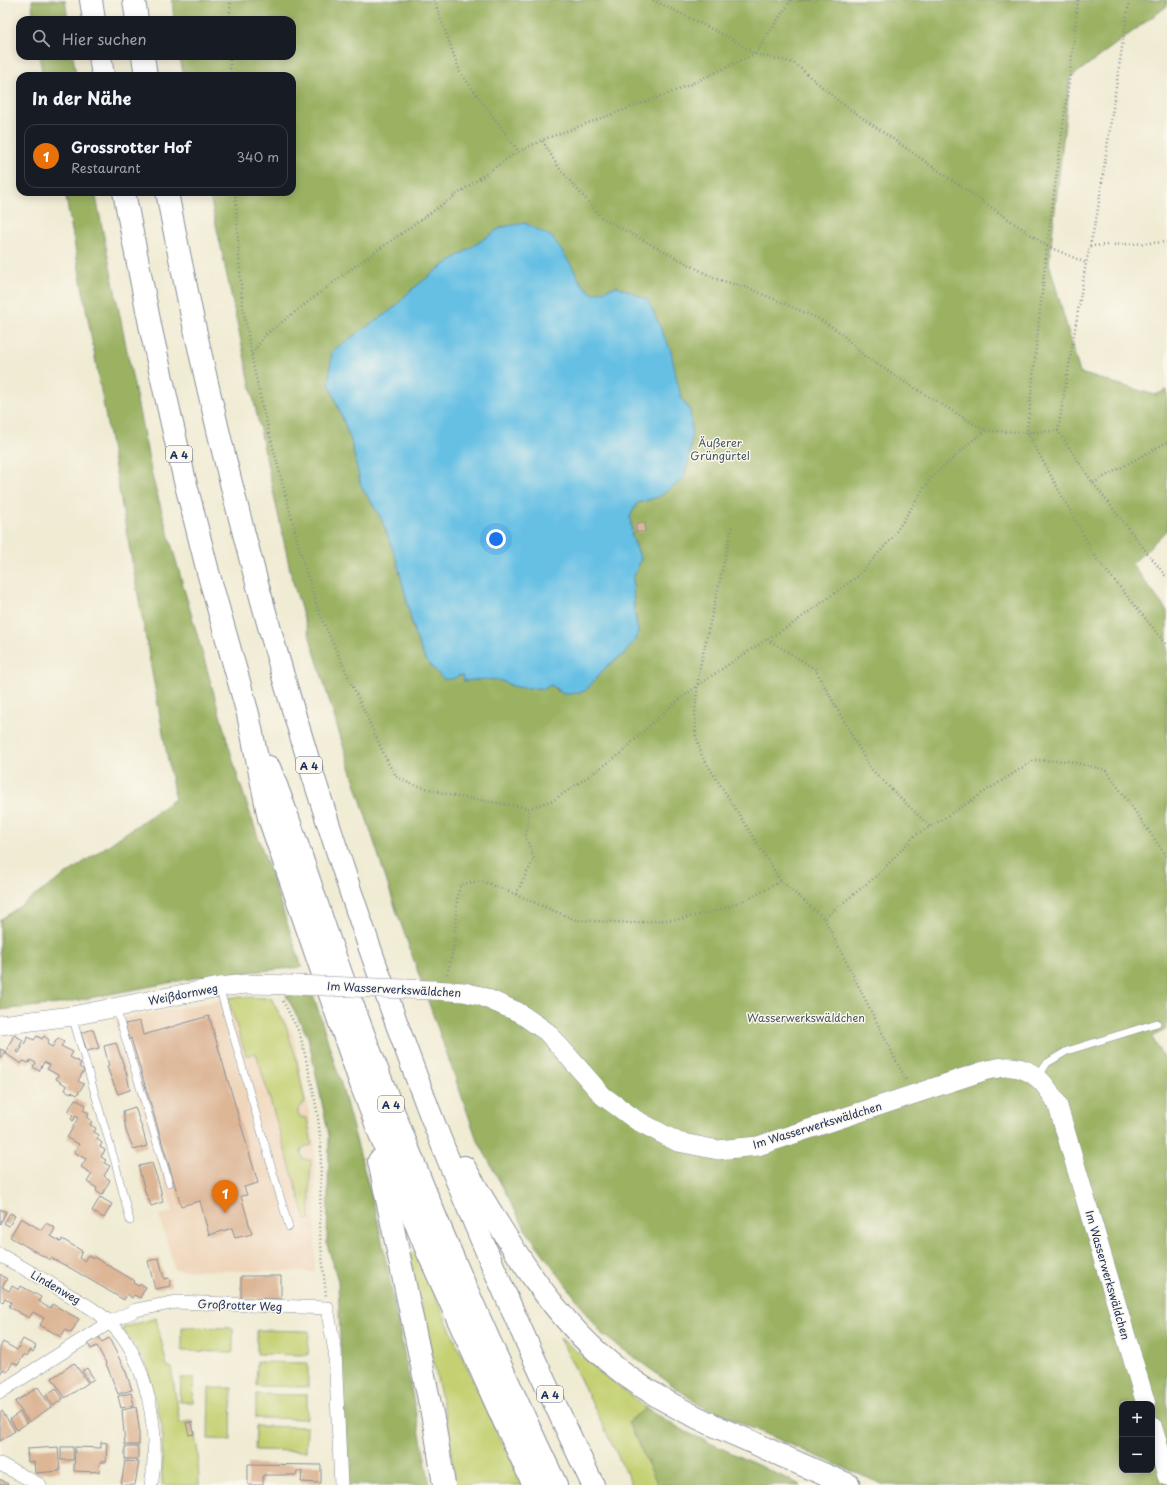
<!DOCTYPE html>
<html lang="de">
<meta charset="utf-8">
<style>
body{margin:0;font-family:"Playpen Sans",sans-serif;background:#20242c;color:#f1f3f6}
.controls{position:absolute;right:12px;bottom:12px;display:grid;overflow:hidden;border-radius:8px;box-shadow:0 2px 10px #0003}
.controls button{width:36px;height:36px;display:grid;place-items:center;padding:0;border:0;border-bottom:1px solid #363941;background:#171b24;color:#f1f3f6;font:20px sans-serif}
.you{position:absolute;left:496px;top:539px;width:14px;height:14px;margin:-10px;border:3px solid #fff;border-radius:50%;background:#1a73e8;box-shadow:0 0 0 6px #1a73e833}
.badge{display:grid;place-items:center;width:26px;height:26px;border-radius:50%;background:#d93025;color:#fff;font-size:13px;font-weight:700}
.pin{position:absolute;translate:-50% -33px;filter:drop-shadow(0 1px 2px #0008)}
.pin::after{content:'';position:absolute;top:21px;width:14px;height:12px;background:inherit;clip-path:polygon(0 0,100% 0,50% 100%)}
.list{margin:0;padding:0;list-style:none}
h2{display:flex;justify-content:space-between;align-items:center;height:52px;margin:0;padding:0 16px;font-size:17px}
h2 small{font-size:13px;font-weight:400;color:#9ea1a6}
.list li{display:grid;grid-template-columns:26px 1fr auto;gap:12px;align-items:center;box-sizing:border-box;height:64px;margin:0 8px 8px;padding:0 8px;border:1px solid #363941;border-radius:12px}
.list b{display:block;font-size:15px;white-space:nowrap}
.list p{margin:0;font-size:13px;white-space:nowrap;color:#9ea1a6}
.list em{font-size:13px;font-style:normal;color:#9ea1a6}
.icon{flex:none;width:22px;height:22px;fill:none;stroke:currentColor;stroke-width:2;stroke-linecap:round;stroke-linejoin:round}
.map{position:relative;flex:none;width:1167px;height:1485px;overflow:hidden}
.search{position:absolute;background:#171b24;box-shadow:0 2px 10px #0003;left:16px;top:16px;width:280px;height:44px;display:flex;align-items:center;gap:10px;box-sizing:border-box;padding:0 14px;border-radius:12px;color:#9ea1a6;font-size:15px}
.panel{position:absolute;background:#171b24;box-shadow:0 2px 10px #0003;left:16px;top:72px;width:280px;height:124px;border-radius:12px}
.map>svg:first-child{display:block}
.built{fill:#efd6bb}
.green{fill:#c4d072;stroke:#708068}
.forest{fill:#9bb264;stroke:#5b7061;fill-rule:evenodd}
.water{fill:#66c0e4;stroke:#4078a1}
.building{fill:#ddb696}
.lines{fill:none;stroke-linecap:round;stroke-linejoin:round}
.lane-casing{stroke:#868d98;stroke-width:8}
.street-casing{stroke:#868d98;stroke-width:14}
.secondary-casing{stroke:#868d98;stroke-width:20}
.highway-casing{stroke:#868d98;stroke-width:24}
.path{stroke:#868d98;stroke-width:2.5;stroke-dasharray:1 3;stroke-linecap:butt}
.lane{stroke:#fff;stroke-width:7}
.street{stroke:#fff;stroke-width:13}
.secondary{stroke:#fff;stroke-width:19}
.highway{stroke:#fff;stroke-width:22}
.secondary-bridge-casing{stroke:#868d98;stroke-width:20;stroke-linecap:butt}
.secondary-bridge{stroke:#fff;stroke-width:19}
.labels{text-anchor:middle;dominant-baseline:central;stroke-width:3;stroke-linejoin:round;paint-order:stroke}
.shield{fill:#fbf7ec;stroke:#5e6b89;stroke-width:1}
.shield-label{font-size:10px;font-weight:bold;fill:#1b2f5e}
.park-label{font-size:11px;fill:#455763;stroke:#fbf7ec}
.street-label{font-size:11px;fill:#1b2f5e;stroke:#fbf7ec}
</style>
<div class="map">
<svg width="1167" height="1485" viewBox="0 0 1167 1485">
<rect width="100%" height="100%" fill="#fbf7ec"/>
<filter id="ink" filterUnits="userSpaceOnUse"><feTurbulence type="fractalNoise" baseFrequency=".025" numOctaves="2"/><feDisplacementMap in="SourceGraphic" scale="8" xChannelSelector="R" yChannelSelector="G"/><feConvolveMatrix kernelMatrix="1 2 1 2 8 2 1 2 1" color-interpolation-filters="sRGB"/></filter>
<filter id="wash" filterUnits="userSpaceOnUse"><feTurbulence type="fractalNoise" baseFrequency=".012" numOctaves="4" result="noise"/><feDisplacementMap in="SourceGraphic" scale="16" xChannelSelector="R" yChannelSelector="G"/><feGaussianBlur stdDeviation="0.9" result="paint"/><feColorMatrix in="noise" values="0 0 0 0 0 0 0 0 0 0 0 0 0 0 0 0 0 1.4 0 .05"/><feComposite in="paint" operator="in"/></filter>
<g filter="url(#wash)">
<rect width="100%" height="100%" fill="#f0ebd3"/>
<polygon class="built" points="236,997 271,998 293,1033 315,1144 315,1272 175,1270 159,1215 173,1212 115,1020"/>
<g class="green">
<polygon points="236,997 271,998 286,1027 296,1057 305,1102 298,1110 298,1114 300,1117 307,1118 312,1145 307,1146 302,1148 301,1153 303,1159 311,1160 310,1177 310,1219 306,1220 256,1053 246,1056 228,998"/>
<polygon points="415,1251 480,1396 523,1485 455,1485 449,1432 410,1256"/>
<polygon points="156,1318 167,1366 171,1367 180,1423 192,1421 198,1452 199,1485 162,1485 162,1426 145,1362 122,1328"/>
<polygon points="182,1327 233,1328 233,1352 182,1351"/>
<polygon points="257,1330 309,1331 308,1355 257,1354"/>
<polygon points="560,1338 646,1408 628,1422 658,1485 632,1485"/>
<polygon points="257,1362 308,1363 308,1387 256,1386"/>
<polygon points="181,1378 194,1378 193,1402 180,1402"/>
<polygon points="209,1388 232,1388 231,1440 208,1439"/>
<polygon points="256,1394 307,1395 307,1419 256,1418"/>
<polygon points="256,1426 307,1427 306,1451 255,1450"/>
</g>
<g class="forest">
<polygon points="32,0 65,0 68,20 33,20"/>
<path d="M172,0h995v6l-97,72 -21,185 31,110 75,22 12,-5v140l-35,34 35,47v418l-15,8 15,27v421h-283l-183,-79 -99,-72 -77,-105 -49,-92 -83,-236 -51,-159 -50,-163 -83,-387h83v-116h-108l-5,-20h113v-36h-118zM502,227l68,36 11,20 12,11 24,-8 31,14 34,99 8,12 -32,86 -21,6 -7,14 2,20 9,22 -8,19 1,31 4,23 -13,21 -20,15 -20,23h-28l-6,-6 -7,4c-9,-2 -18,0 -28,-2 -5,-1 -9,-4 -14,-6 -13,-3 -25,-1 -37,0l-2,-5 -38,-17 -10,-24 -18,-74 -16,-43 -20,-32 -10,-45 -22,-58 81,-92 27,-21zM1122,1404h30v66h-30z"/>
<polygon points="39,56 73,56 76,76 43,76"/>
<polygon points="65,192 95,192 153,480 238,778 302,967 199,977 58,1004 0,1010 0,920 175,799"/>
<polygon points="286,995 314,997 340,1080 378,1221 430,1485 345,1485 338,1281 327,1244 329,1136 308,1037"/>
<polygon points="646,1408 688,1433 801,1485 658,1485 628,1422"/>
</g>
<path class="water" d="M525,223l27,14 18,26 11,20 12,11 24,-8 31,14 23,51 6,30 5,18 8,12 2,20 -3,28 -6,21 -25,17 -21,6 -7,14 2,20 9,22 -8,20 1,30 4,23 -3,8 -10,13 -20,15 -20,23 -15,3h-7l-12,-9 -7,4c-9,-2 -18,0 -28,-2 -5,-1 -9,-4 -14,-6 -13,-3 -25,-1 -38,0l-1,-5 -3,-1 -7,4h-10l-18,-20 -10,-24 -18,-74 -16,-43 -20,-32 -10,-45 -22,-58 3,-32 62,-43 16,-17 27,-21 65,-43z"/>
<g id="blocks">
<g class="building">
<rect x="636" y="523" width="9" height="9"/>
<polygon points="209,1016 258,1183 244,1187 247,1195 241,1196 252,1234 235,1238 232,1228 209,1235 200,1201 181,1206 131,1038 129,1039 125,1024 140,1021 143,1035"/>
<polygon points="93,1029 99,1048 87,1051 81,1033"/>
<polygon points="14,1035 23,1040 17,1052 19,1053 28,1037 34,1040 37,1036 42,1039 44,1036 49,1040 47,1044 52,1047 58,1038 64,1042 61,1046 73,1052 70,1057 81,1063 79,1067 84,1070 78,1081 84,1084 77,1095 72,1092 71,1093 65,1090 67,1086 56,1079 58,1075 47,1069 50,1065 44,1062 39,1071 33,1067 36,1063 30,1060 29,1063 23,1061 21,1064 5,1053"/>
<polygon points="116,1043 127,1075 130,1090 118,1094 110,1075 107,1067 109,1066 104,1046"/>
<polygon points="0,1049 5,1051 0,1060"/>
<polygon points="75,1099 86,1105 83,1110 89,1113 87,1118 92,1121 90,1125 96,1128 94,1132 99,1135 97,1139 102,1143 100,1147 105,1150 101,1157 106,1160 104,1163 110,1166 104,1176 110,1180 102,1195 96,1191 97,1188 87,1182 92,1174 81,1167 86,1159 74,1152 79,1144 67,1138 78,1118 76,1116 73,1121 71,1119 73,1115 68,1112"/>
<polygon points="135,1107 143,1131 147,1146 134,1150 126,1131 123,1111"/>
<polygon points="152,1163 160,1187 163,1202 151,1206 147,1195 146,1195 139,1169 139,1166"/>
<polygon points="100,1197 112,1204 104,1218 92,1211"/>
<polygon points="0,1209 6,1212 0,1224"/>
<polygon points="10,1213 15,1216 9,1226 4,1223"/>
<polygon points="21,1218 41,1230 46,1223 55,1228 51,1236 61,1242 62,1239 82,1251 79,1258 84,1261 88,1255 93,1258 94,1257 135,1281 133,1283 139,1286 141,1284 146,1287 140,1298 134,1295 132,1298 127,1294 124,1300 72,1269 51,1258 50,1260 10,1237"/>
<polygon points="159,1258 164,1279 169,1278 171,1286 155,1289 148,1261"/>
<polygon points="0,1274 7,1279 2,1287 9,1291 12,1286 19,1290 21,1286 41,1297 39,1301 44,1305 50,1308 52,1304 79,1319 71,1333 65,1330 61,1337 40,1325 44,1318 33,1312 29,1318 9,1307 11,1302 5,1298 3,1302 0,1301"/>
<polygon points="241,1276 281,1276 281,1299 241,1298"/>
<polygon points="99,1337 102,1342 109,1338 126,1372 132,1390 118,1394 105,1361 97,1346 91,1349 88,1344"/>
<polygon points="23,1339 36,1346 33,1352 30,1350 27,1356 24,1354 18,1365 13,1362 7,1372 3,1369 0,1374 0,1348 3,1342 17,1350"/>
<polygon points="74,1363 88,1383 65,1398 52,1378"/>
<polygon points="87,1368 94,1379 89,1382 82,1371"/>
<polygon points="38,1387 51,1407 29,1422 15,1402"/>
<polygon points="56,1388 63,1399 53,1406 46,1395"/>
<polygon points="131,1393 134,1405 121,1408 118,1396"/>
<polygon points="136,1407 139,1426 139,1445 125,1445 122,1410"/>
<polygon points="2,1411 15,1431 0,1441 0,1412"/>
<polygon points="20,1412 27,1423 17,1430 10,1419"/>
<polygon points="192,1422 194,1434 189,1435 186,1423"/>
<polygon points="101,1442 107,1443 106,1462 100,1462 99,1472 74,1471 75,1447 101,1448"/>
<polygon points="58,1447 60,1471 35,1473 34,1462 28,1462 27,1449"/>
<rect x="61" y="1447" width="12" height="13"/>
<rect x="125" y="1447" width="13" height="12"/>
<polygon points="125,1461 139,1462 135,1485 121,1485"/>
<polygon points="248,1464 321,1465 321,1483 301,1482 302,1471 297,1471 296,1475 263,1475 263,1485 248,1485"/>
<polygon points="0,1479 8,1484 7,1485 0,1485"/>
</g>
</g>
</g>
<g filter="url(#ink)">
<use href="#blocks" fill-opacity="0" stroke="#868d98" stroke-width="1"/>
<g class="lines">
<defs>
<g id="lane">
<polyline points="219,987 289,1227"/>
<polyline points="116,1008 169,1183"/>
<polyline points="72,1016 115,1162 130,1221"/>
<polyline points="1038,1077 1047,1063 1067,1051 1157,1023"/>
</g>
<g id="street">
<path d="M0,1255c22,12 44,25 66,38 15,9 31,17 43,29 39,35 52,114 42,163"/>
<polyline points="0,1392 110,1322 136,1310 176,1302 327,1308 335,1351 341,1485"/>
<polyline points="0,1464 40,1485"/>
</g>
<g id="secondary">
<path d="M433,990l31,2 17,4 37,16 29,20 56,64 33,24 42,22 40,8 40,-4 229,-76c8,-1 17,-4 25,-3 23,2 34,18 45,36l89,301"/>
<polyline points="0,1025 72,1016 219,987 246,984 295,985"/>
<polyline points="1152,1425 1167,1476"/>
</g>
<g id="highway">
<polyline points="91,0 94,20"/>
<polyline points="134,0 137,20"/>
<polyline points="100,56 103,76"/>
<polyline points="143,56 146,76"/>
<polyline points="124,192 151,330 184,477 208,572 248,714 269,818 362,1087 391,1163 428,1253 509,1432 534,1485"/>
<path d="M167,192c59,312 148,619 261,916 49,128 106,253 165,377"/>
<path d="M269,767c21,52 37,105 55,158 26,76 55,151 85,226 44,113 95,224 147,334"/>
<polyline points="379,1161 435,1428 444,1485"/>
<path d="M464,1167c42,70 82,143 146,196 42,35 92,58 142,79 32,15 64,29 97,43"/>
</g>
</defs>
<use href="#lane" class="lane-casing"/>
<use href="#street" class="street-casing"/>
<use href="#secondary" class="secondary-casing"/>
<use href="#highway" class="highway-casing"/>
<g class="path">
<polyline points="434,0 460,72 519,152"/>
<polyline points="653,0 730,38 755,54 794,63 841,103 1047,246 1086,263"/>
<polyline points="791,0 755,54 678,90 542,140 559,168 602,218 716,279 751,289 817,318 840,332 864,356 916,389 986,431"/>
<polyline points="1078,0 1070,73 1047,246 1027,432 1096,558 1167,645"/>
<polyline points="1129,0 1097,215 1086,263 1058,431 1093,483 1167,578"/>
<polyline points="229,20 231,0"/>
<polyline points="230,56 230,76"/>
<polyline points="235,192 242,301 254,369 264,413 304,565 320,615 389,765 397,777 411,784 454,796 529,808 554,800 622,753 641,733 670,707 698,685 767,639 791,625 858,576 892,538 930,479 973,440 986,431 1027,432 1058,431"/>
<polyline points="1090,246 1167,242"/>
<polyline points="252,354 265,335 351,269 511,156 542,140"/>
<polyline points="1093,483 1167,442"/>
<polyline points="732,527 699,671 695,713 696,736 702,756 781,881 824,918 879,874 915,835 930,827 1034,760 1069,761 1106,770 1167,857"/>
<polyline points="767,639 815,669 870,768 930,827"/>
<polyline points="516,894 534,859 526,836 529,808"/>
<polyline points="824,918 906,1080"/>
<path d="M447,974c4,-13 7,-26 8,-40 2,-16 0,-32 5,-48 8,-4 15,-5 25,-4l91,38 55,3 49,-4 40,-9 32,-13 29,-16"/>
<polyline points="283,1001 300,1034 313,1089 318,1117 321,1145 320,1235 326,1296"/>
</g>
<use href="#lane" class="lane"/>
<use href="#street" class="street"/>
<use href="#secondary" class="secondary"/>
<use href="#highway" class="highway"/>
<defs>
<polyline id="secondary-bridge" points="295,985 433,990"/>
</defs>
<use href="#secondary-bridge" class="secondary-bridge-casing"/>
<use href="#secondary-bridge" class="secondary-bridge"/>
</g>
</g>
<g class="labels">
<g class="shield">
<rect x="166" y="446" width="26" height="16" rx="3"/>
<rect x="296" y="757" width="26" height="16" rx="3"/>
<rect x="378" y="1096" width="26" height="16" rx="3"/>
<rect x="537" y="1386" width="26" height="16" rx="3"/>
</g>
<g class="shield-label">
<text x="179" y="454">A 4</text>
<text x="309" y="765">A 4</text>
<text x="391" y="1104">A 4</text>
<text x="550" y="1394">A 4</text>
</g>
<g class="park-label">
<text x="720" y="442">Äußerer<tspan x="720" dy="13">Grüngürtel</tspan></text>
<text x="806" y="1017">Wasserwerkswäldchen</text>
</g>
<g class="street-label">
<text transform="translate(394 989) rotate(3)">Im Wasserwerkswäldchen</text>
<text transform="translate(183 994) rotate(-11)">Weißdornweg</text>
<text transform="translate(817 1125) rotate(-17)">Im Wasserwerkswäldchen</text>
<text transform="translate(1108 1275) rotate(74)">Im Wasserwerkswäldchen</text>
<text transform="translate(56 1287) rotate(30)">Lindenweg</text>
<text transform="translate(240 1305) rotate(2)">Großrotter Weg</text>
</g>
</g>
</svg>
<div class="controls">
<button>+</button>
<button>−</button>
</div>
<div class="you"></div>
<div class="pin badge" style="left:225px;top:1213px;background:#e8710a">1</div>
<div class="search"><svg class="icon" aria-label="search" viewBox="0 0 24 24"><circle cx="10" cy="10" r="6"/><path d="M15 15l6 6"/></svg>Hier suchen</div>
<section class="panel">
<h2>In der Nähe<small></small></h2>
<ul class="list">
<li><span class="badge" style="background:#e8710a">1</span><div><b>Grossrotter Hof</b><p>Restaurant</p></div><em>340 m</em></li>
</ul>
</section>
</div>
